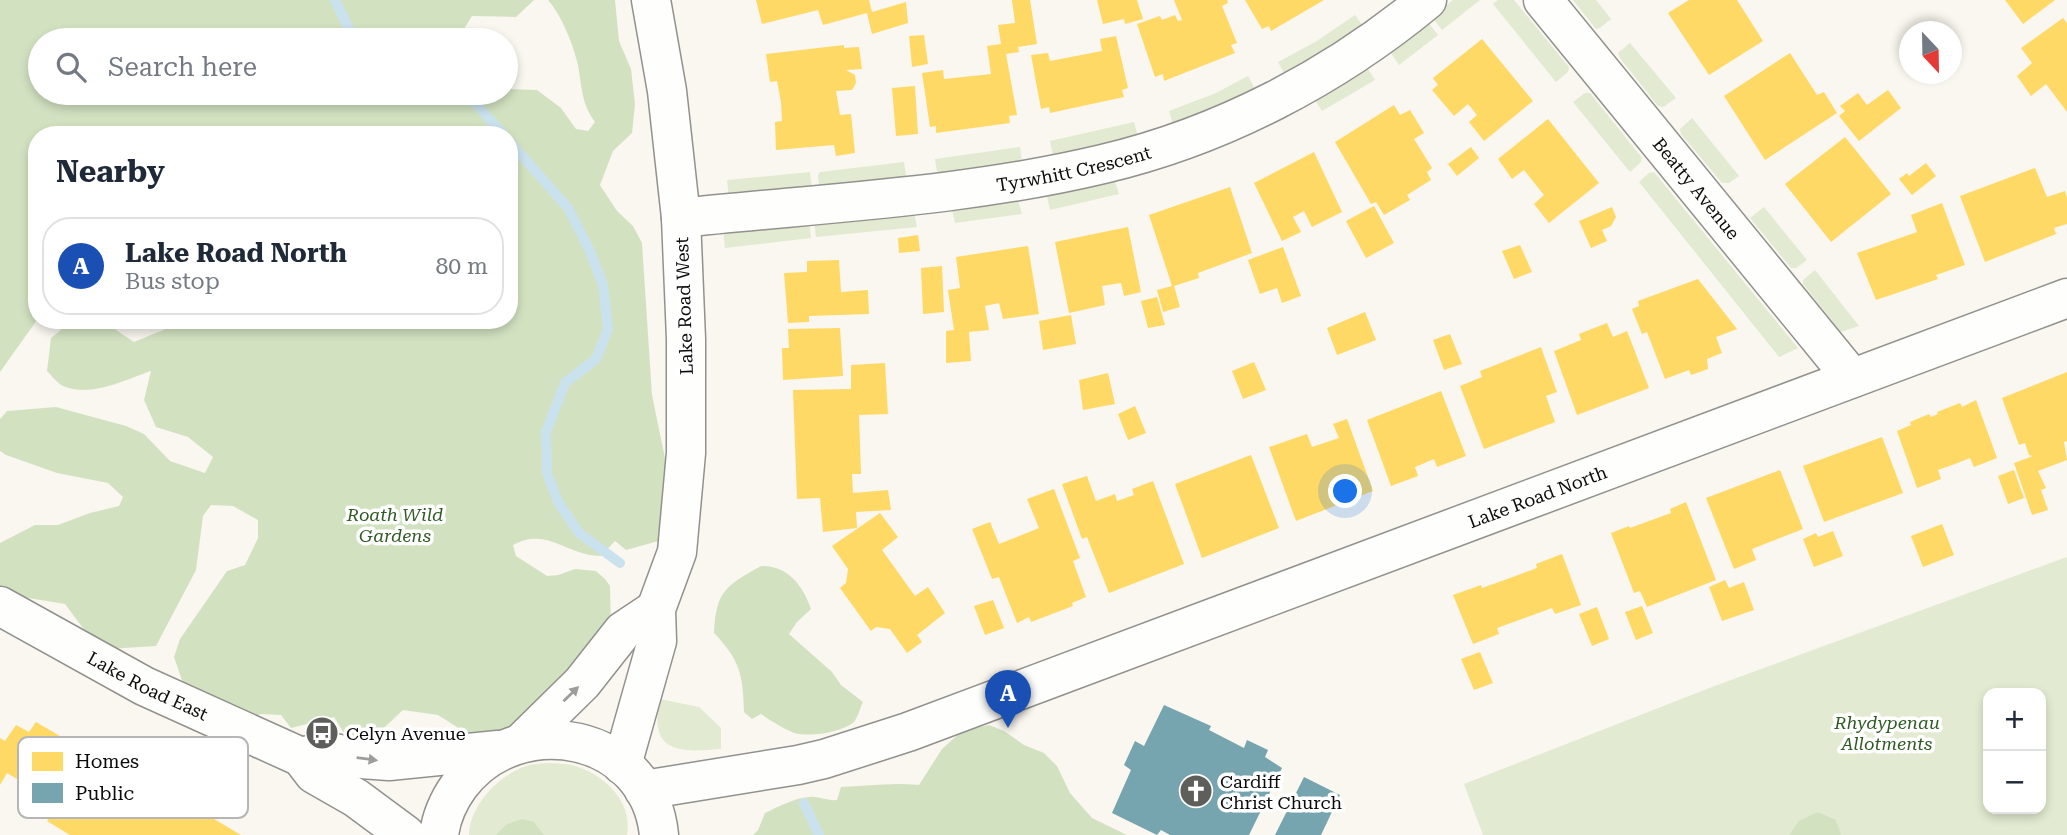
<!DOCTYPE html>
<meta charset="utf-8">
<style>
body{margin:0;font-family:"Roboto Serif",serif;background:#f6f6f7;color:#1f2937}
.controls{position:absolute;right:21px;bottom:21px;display:grid;overflow:hidden;border-radius:14px;box-shadow:0 4px 10px #0003}
.controls button{width:63px;height:63px;display:grid;place-items:center;padding:0;border:0;border-bottom:2px solid #e0e1e3;background:#fff;color:#1f2937;font:35px sans-serif}
.compass{position:absolute;left:1899px;top:21px;width:63px;height:63px;border-radius:50%;background:#fff;box-shadow:0 4px 10px #0003;rotate:158deg}
.you{position:absolute;left:1346px;top:492px;width:24px;height:24px;margin:-18px;border:5px solid #fff;border-radius:50%;background:#1a73e8;box-shadow:0 0 0 10px #1a73e833}
.badge{display:grid;place-items:center;width:46px;height:46px;border-radius:50%;background:#7c3aed;color:#fff;font-size:23px;font-weight:700}
.pin{position:absolute;translate:-50% -58px;filter:drop-shadow(0 2px 4px #0008)}
.pin::after{content:'';position:absolute;top:37px;width:24px;height:21px;background:inherit;clip-path:polygon(0 0,100% 0,50% 100%)}
.list{margin:0;padding:0;list-style:none}
h2{display:flex;justify-content:space-between;align-items:center;height:91px;margin:0;padding:0 28px;font-size:30px}
h2 small{font-size:23px;font-weight:400;color:#747a83}
.list li{display:grid;grid-template-columns:46px 1fr auto;gap:21px;align-items:center;box-sizing:border-box;height:98px;margin:0 14px 14px;padding:0 14px;border:2px solid #e0e1e3;border-radius:28px}
.list b{display:block;font-size:26px;white-space:nowrap}
.list p{margin:0;font-size:23px;white-space:nowrap;color:#747a83}
.list em{font-size:23px;font-style:normal;color:#747a83}
.icon{flex:none;width:38px;height:38px;fill:none;stroke:currentColor;stroke-width:2;stroke-linecap:round;stroke-linejoin:round}
.map{position:relative;flex:none;width:2067px;height:835px;overflow:hidden}
.search{position:absolute;background:#fff;box-shadow:0 4px 10px #0003;left:28px;top:28px;width:490px;height:77px;display:flex;align-items:center;gap:18px;box-sizing:border-box;padding:0 24px;border-radius:38px;color:#747a83;font-size:26px}
.panel{position:absolute;background:#fff;box-shadow:0 4px 10px #0003;left:28px;top:126px;width:490px;height:203px;border-radius:28px}
.map>svg:first-child{display:block}
.green{fill:#e2ebd1;fill-rule:evenodd}
.forest{fill:#d2e2c1}
.homes{fill:#ffd966}
.public{fill:#76a5af}
.lines{fill:none;stroke-linecap:round;stroke-linejoin:round}
.stream{stroke:#cae2ee;stroke-width:10}
.minor-casing{stroke:#92918e;stroke-width:41}
.minor{stroke:#fefefd;stroke-width:38}
.oneway{fill:#9d9d9c}
.labels{text-anchor:middle;dominant-baseline:central;stroke-width:7;stroke-linejoin:round;paint-order:stroke}
.street-label{font-size:18px;fill:#0b0b0b;stroke:#fff}
.park-label{font-size:18px;font-style:italic;fill:#2f5a24;stroke:#fff}
.poi-label{font-size:18px;fill:#0b0b0b;stroke:#fff;text-anchor:start}
.key{fill:#fff;stroke:#b6b6b6;stroke-width:2}
.key-label{font-size:19px;fill:#0b0b0b}
</style>
<div class="map">
<svg width="2067" height="835" viewBox="0 0 2067 835">
<rect width="100%" height="100%" fill="#f9f7ef"/>
<g class="green">
<polygon points="1453,0 1480,0 1442,30 1432,17"/>
<polygon points="1498,0 1514,0 1569,67 1568,72 1556,82 1493,4"/>
<polygon points="1573,0 1596,0 1611,19 1600,28 1596,29"/>
<polygon points="1355,15 1363,26 1285,75 1278,62 1317,41"/>
<polygon points="1427,21 1438,35 1399,65 1391,53 1394,47"/>
<polygon points="1630,43 1676,98 1663,107 1658,106 1620,58 1618,53"/>
<polygon points="1364,67 1368,69 1375,80 1322,111 1315,100"/>
<polygon points="1248,76 1255,89 1253,94 1173,124 1169,111 1216,93"/>
<polygon points="1585,93 1590,93 1642,158 1641,162 1630,172 1573,102"/>
<polygon points="1692,118 1739,176 1729,183 1722,183 1681,134 1680,129"/>
<polygon points="1134,122 1138,137 1053,156 1050,141"/>
<polygon points="1020,147 1022,163 940,176 937,172 935,159"/>
<polygon points="904,162 906,175 900,182 819,186 818,175 820,172"/>
<polygon points="810,172 812,187 729,199 727,180"/>
<polygon points="1654,172 1798,348 1779,357 1639,182 1649,173"/>
<polygon points="1111,179 1115,181 1119,194 1050,210 1047,196 1050,192"/>
<polygon points="1018,200 1022,214 955,223 952,210"/>
<polygon points="1764,207 1807,260 1796,268 1791,268 1750,218"/>
<polygon points="914,212 917,227 816,237 814,220"/>
<polygon points="809,221 811,238 725,248 723,229"/>
<polygon points="1815,270 1859,326 1841,332 1803,284 1803,280"/>
<path d="M2067,557v278h-584l-19,-51 248,-97zM1988,693h53v116h-53z"/>
<path d="M660,699l39,8 22,21v21c-43,4 -73,3 -61,-50z"/>
<path d="M547,763c9,1 19,0 28,3 30,9 58,36 52,69h-158c1,-30 29,-59 57,-69 6,-2 14,-2 21,-3z"/>
</g>
<g class="forest">
<path d="M0,0h534l-18,17 -44,-1 -15,24h-417v53h466v-4l31,1 24,18 15,21 12,2 7,-9c-14,-19 -13,-35 -17,-57 -5,-21 -16,-49 -30,-65h67l4,41 12,28 4,35 -3,29 -19,18 -13,34 17,26 16,15 9,17 10,152 21,102 -11,43 -36,10 -11,-9 -14,15c-34,0 -54,-30 -88,-11l3,11 31,20 11,-1 17,-6 21,2 9,8 5,7 1,42 -109,112 -34,-6 -30,-19 -35,-5 -31,29 -8,4 -17,-5 -13,-21 -43,11 -10,-13 -21,-1 -9,8 -66,-33 -11,-32 6,-18 47,-68 18,-6 13,-27v-18l-25,-14 -22,-1 -8,11 -7,54 -40,76 -48,3 -17,-10 -26,-35 -55,-9 -10,-8v-44l35,-18h23l32,-12 29,-7 4,-9 -15,-14 -51,-10 -51,-18 -6,-4v-32l7,-8 49,-4 70,19 18,8 26,27 35,12 8,-16 -25,-20 -32,-10 -12,-27 7,-29c-26,9 -61,27 -88,15 -6,-3 -11,-10 -16,-15l4,-33 22,-18h34l6,8 21,14 34,-14v-8h341v-185h-472v185l-37,52z"/>
<path d="M761,566c26,-1 42,19 50,43l-14,13 -8,12 43,38 9,13 22,17c-3,6 -5,15 -9,20 -14,11 -43,15 -60,11 -6,-2 -27,-14 -33,-19l-9,5 -8,-7c-1,-37 -4,-52 -30,-79 2,-43 12,-47 47,-67z"/>
<path d="M989,725l15,6 20,14 20,8 13,13 13,27 22,25 35,17h-374l5,-5 7,-17c13,-6 29,-15 44,-16 9,-1 18,4 28,3l4,-13c26,-1 52,-5 78,-2l23,-36 20,-18z"/>
<polygon points="1818,812 1836,820 1841,835 1789,835 1799,821"/>
<polygon points="522,819 534,822 544,835 496,835 507,824"/>
</g>
<g class="homes">
<polygon points="756,0 869,0 872,12 906,2 908,23 872,34 867,13 823,25 818,10 762,24"/>
<polygon points="1012,0 1030,0 1037,44 1018,47 1019,52 1006,54 1017,115 1009,116 1010,123 936,133 936,126 930,127 922,73 943,70 944,79 991,74 987,46 1001,44 998,25 1015,23"/>
<polygon points="1097,0 1137,0 1143,19 1125,24 1124,19 1103,24"/>
<polygon points="1174,0 1227,0 1228,3 1222,6 1237,43 1231,45 1235,53 1164,81 1163,74 1155,77 1137,24 1160,16 1162,20 1175,15 1178,21 1182,20"/>
<polygon points="1245,0 1324,0 1271,31 1269,26 1262,29"/>
<polygon points="1689,0 1737,0 1763,41 1709,75 1668,13"/>
<polygon points="2005,0 2055,0 2023,24"/>
<polygon points="2063,18 2067,23 2067,112 2046,84 2031,96 2017,76 2032,63 2021,48"/>
<polygon points="924,35 928,64 912,67 909,36"/>
<polygon points="1116,36 1128,88 1122,90 1124,97 1050,113 1049,107 1041,109 1031,55 1048,53 1050,61 1102,51 1100,39"/>
<polygon points="1482,39 1533,101 1484,141 1469,122 1477,115 1468,104 1454,116 1432,90 1438,85 1433,78"/>
<polygon points="844,45 844,48 859,47 862,69 846,70 855,75 856,83 852,90 836,91 840,115 851,114 855,153 836,156 834,145 776,150 775,122 782,121 781,102 777,81 770,82 766,54"/>
<polygon points="1790,53 1817,95 1824,92 1837,113 1765,160 1724,96"/>
<polygon points="915,86 918,134 896,136 892,88"/>
<polygon points="1888,90 1901,108 1859,141 1839,116 1845,111 1840,106 1858,93 1867,105"/>
<polygon points="1394,105 1400,115 1410,110 1424,133 1414,139 1432,168 1427,172 1431,180 1407,195 1410,200 1384,215 1376,202 1371,204 1335,142"/>
<polygon points="1548,119 1599,183 1549,223 1534,204 1544,195 1524,170 1512,179 1498,159"/>
<polygon points="1845,137 1891,194 1831,242 1785,184"/>
<polygon points="1471,147 1479,158 1457,176 1448,164"/>
<polygon points="1314,152 1342,212 1312,227 1304,211 1293,217 1301,232 1282,241 1254,183"/>
<polygon points="1926,163 1936,176 1912,195 1899,179 1907,173 1909,176"/>
<polygon points="2035,168 2047,197 2065,191 2067,198 2067,224 2054,228 2056,234 1985,262 1960,196"/>
<polygon points="1230,187 1252,253 1198,273 1199,278 1174,286 1180,307 1163,312 1157,290 1172,286 1149,215"/>
<polygon points="1942,203 1965,265 1936,275 1938,279 1876,300 1857,253 1917,232 1911,215"/>
<polygon points="1374,206 1394,243 1366,258 1346,221"/>
<polygon points="1612,207 1616,217 1611,226 1602,230 1607,241 1591,248 1579,221"/>
<polygon points="1128,227 1141,292 1124,296 1121,283 1102,286 1105,305 1069,313 1055,242"/>
<polygon points="918,235 920,251 899,253 898,238"/>
<polygon points="1520,245 1532,272 1514,279 1502,251"/>
<polygon points="1028,246 1039,314 1003,319 999,303 985,306 989,330 969,332 971,361 946,363 946,331 954,330 948,290 960,288 956,257"/>
<polygon points="1283,247 1301,296 1282,303 1277,288 1260,294 1248,260"/>
<polygon points="839,260 841,292 868,290 869,314 809,316 809,322 788,323 784,273 807,272 807,261"/>
<polygon points="942,266 944,312 923,314 921,268"/>
<polygon points="1698,279 1737,329 1716,337 1722,353 1707,359 1708,369 1691,375 1689,370 1665,379 1647,332 1642,334 1632,309 1639,306 1638,301"/>
<polygon points="1157,297 1165,325 1148,328 1141,301"/>
<polygon points="1365,312 1376,340 1337,355 1327,328"/>
<polygon points="1071,315 1076,344 1043,350 1039,321"/>
<polygon points="1607,323 1613,337 1627,331 1649,388 1577,415 1554,351 1581,340 1579,334"/>
<polygon points="840,328 843,376 783,380 782,348 789,348 788,329"/>
<polygon points="1450,334 1462,364 1444,370 1433,340"/>
<polygon points="1541,347 1557,392 1546,396 1555,422 1484,449 1460,386 1482,377 1480,371"/>
<polygon points="1254,362 1266,390 1243,399 1232,371"/>
<polygon points="885,363 888,414 859,415 861,474 852,474 853,493 888,490 891,510 856,512 857,528 823,532 820,498 797,499 793,390 851,389 851,365"/>
<polygon points="2067,372 2067,441 2064,442 2067,460 2038,471 2046,488 2041,490 2048,510 2032,515 2014,463 2033,456 2029,455 2025,443 2019,445 2002,398"/>
<polygon points="1108,373 1115,404 1083,410 1079,380"/>
<polygon points="1441,391 1466,456 1437,467 1434,459 1415,467 1418,476 1391,486 1367,420"/>
<polygon points="1976,400 1997,458 1974,467 1970,458 1955,464 1938,470 1941,479 1917,488 1897,431 1911,425 1910,422 1929,414 1931,417 1938,414 1937,412 1960,403 1962,407"/>
<polygon points="1135,406 1146,433 1128,440 1118,414"/>
<polygon points="1347,419 1373,491 1296,521 1269,447 1307,434 1312,447 1339,438 1333,424"/>
<polygon points="1882,437 1903,493 1824,522 1803,466"/>
<polygon points="1251,455 1279,528 1202,558 1175,484"/>
<polygon points="1780,470 1803,529 1752,549 1756,560 1734,569 1706,498"/>
<polygon points="2014,470 2024,498 2008,504 1998,476"/>
<polygon points="1087,476 1096,501 1115,494 1117,501 1134,495 1132,489 1153,481 1184,564 1109,593 1087,537 1082,539 1062,484"/>
<polygon points="1054,489 1080,558 1073,561 1086,597 1072,603 1073,606 1031,622 1029,617 1017,623 999,577 992,579 972,529 990,522 999,544 1039,528 1027,499"/>
<polygon points="1686,502 1716,580 1647,607 1640,591 1634,593 1611,533 1629,526 1630,528 1671,513 1670,509"/>
<polygon points="880,513 898,537 882,550 915,596 928,587 945,613 917,635 922,642 907,653 890,629 876,627 871,631 840,588 846,583 848,569 832,546"/>
<polygon points="1942,524 1954,555 1923,567 1911,536"/>
<polygon points="1833,531 1843,556 1814,567 1803,539 1816,533 1818,537"/>
<polygon points="1562,554 1581,605 1555,614 1552,608 1497,628 1499,634 1473,644 1453,595 1481,585 1482,588 1510,578 1537,568 1536,564"/>
<polygon points="1725,580 1729,588 1744,582 1754,610 1722,621 1709,587"/>
<polygon points="993,600 1004,628 985,635 974,606"/>
<polygon points="1642,606 1653,633 1636,640 1625,612"/>
<polygon points="1597,607 1609,639 1592,646 1579,614"/>
<polygon points="1480,652 1493,683 1474,690 1461,659"/>
<polygon points="36,722 104,762 99,773 112,781 102,802 120,812 124,805 139,815 151,796 165,805 172,794 241,835 70,835 47,821 58,804 7,773 0,785 0,738 5,741 16,725 29,732"/>
</g>
<g class="public">
<polygon points="1164,705 1211,726 1209,730 1244,748 1247,740 1268,750 1265,757 1282,768 1249,835 1170,835 1161,830 1157,835 1112,813 1131,770 1124,765 1135,741 1144,746"/>
<polygon points="1304,777 1340,795 1321,835 1275,835"/>
</g>
<g class="lines">
<g class="stream">
<polyline points="335,0 351,33 359,40"/>
<polyline points="466,93 504,135"/>
<polyline points="509,141 568,208 589,249 603,285 608,329 596,359 565,383 546,432 547,473 558,502 579,533 620,563"/>
<polyline points="804,803 819,835"/>
</g>
<defs>
<g id="minor">
<path id="s1" d="M1543,0l309,378"/>
<path id="s2" d="M681,218c140,-15 284,-21 422,-54 119,-28 231,-87 324,-164"/>
<path id="s3" d="M0,606l144,80 157,71 13,17 42,24 50,37"/>
<polyline points="522,742 582,683 623,631 656,609"/>
<polyline points="301,757 326,751 361,759 389,761 498,750"/>
<polyline points="622,765 657,641 656,609 677,552 686,453 686,339 681,218 667,91 651,0"/>
<path id="s4" d="M644,790l154,-25 26,-6 84,-27 1159,-434"/>
<path d="M439,835c2,-17 10,-35 20,-49 59,-79 190,-53 200,49"/>
</g>
</defs>
<use href="#minor" class="minor-casing"/>
<use href="#minor" class="minor"/>
</g>
<defs><path id="oneway-solid" d="M-6-.8H1V-3.2L6.5 0L1 3.2V.8H-6Z" transform="scale(1.75)"/></defs>
<g class="oneway">
<use href="#oneway-solid" transform="translate(571 694) rotate(-44)"/>
<use href="#oneway-solid" transform="translate(367 759) rotate(7)"/>
</g>
<defs>
<symbol id="bus-disc" viewBox="-11 -11 22 22"><circle r="9.5" fill="#5e5e5b" stroke="#fff"/><path d="M-5-6H5V4H4V6H2V4H-2V6H-4V4H-5ZM-3.5-4V0h7V-4ZM-3.5 1.2v1.5H-2V1.2ZM2 1.2v1.5H3.5V1.2Z" fill="#fff"/></symbol>
<symbol id="church-disc" viewBox="-11 -11 22 22"><circle r="9.5" fill="#5e5e5b" stroke="#fff"/><path d="M-1.2-6h2.4v3.5h3.3v2.4h-3.3V6h-2.4V-.1h-3.3v-2.4h3.3Z" fill="#fff"/></symbol>
</defs>
<g fill-rule="evenodd">
<use href="#bus-disc" x="303" y="714" width="38" height="38"/>
<use href="#church-disc" x="1177" y="772" width="38" height="38"/>
</g>
<g class="labels">
<g class="street-label">
<text stroke="none"><textPath href="#s2" startOffset="396">Tyrwhitt Crescent</textPath></text>
<text stroke="none"><textPath href="#s1" startOffset="243">Beatty Avenue</textPath></text>
<text transform="translate(684 306) rotate(-92)">Lake Road West</text>
<text stroke="none"><textPath href="#s4" startOffset="943">Lake Road North</textPath></text>
<text stroke="none"><textPath href="#s3" startOffset="168">Lake Road East</textPath></text>
</g>
<g class="park-label">
<text x="395" y="514">Roath Wild<tspan x="395" dy="21">Gardens</tspan></text>
<text x="1887" y="722">Rhydypenau<tspan x="1887" dy="21">Allotments</tspan></text>
</g>
<g class="poi-label">
<text x="346" y="733">Celyn Avenue</text>
<text x="1220" y="781">Cardiff<tspan x="1220" dy="21">Christ Church</tspan></text>
</g>
</g>
<rect x="18" y="737" width="230" height="81" rx="10" class="key"/>
<rect x="32" y="752" width="31" height="19" fill="#ffd966"/>
<rect x="32" y="783" width="31" height="20" fill="#76a5af"/>
<g class="key-label">
<text x="75" y="768">Homes</text>
<text x="75" y="800">Public</text>
</g>
</svg>
<div class="controls">
<button>+</button>
<button>−</button>
</div>
<svg class="compass" viewBox="-18 -18 36 36"><path d="M0-13l5 13h-10z" fill="#e53935"/><path d="M0 13l5-13h-10z" fill="#747a83"/></svg>
<div class="you"></div>
<div class="pin badge" style="left:1008px;top:728px;background:#1a4fb4">A</div>
<div class="search"><svg class="icon" aria-label="search" viewBox="0 0 24 24"><circle cx="10" cy="10" r="6"/><path d="M15 15l6 6"/></svg>Search here</div>
<section class="panel">
<h2>Nearby<small></small></h2>
<ul class="list">
<li><span class="badge" style="background:#1a4fb4">A</span><div><b>Lake Road North</b><p>Bus stop</p></div><em>80 m</em></li>
</ul>
</section>
</div>
